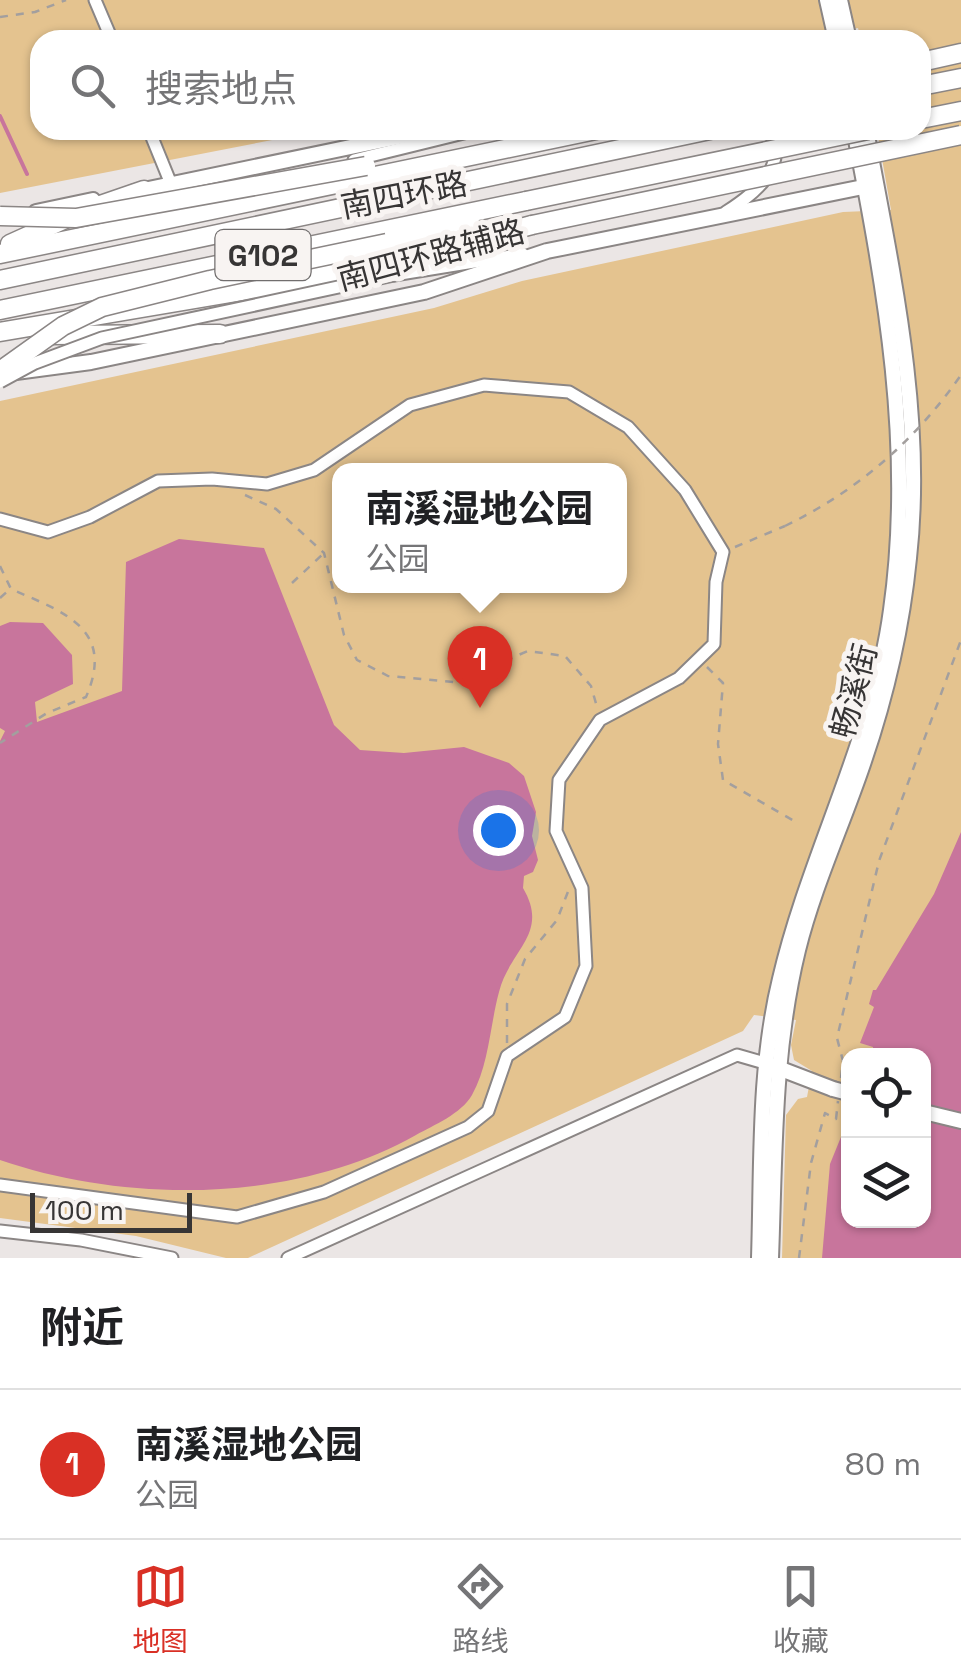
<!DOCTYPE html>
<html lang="zh">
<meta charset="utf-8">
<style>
body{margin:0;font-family:"Space Grotesk","Noto Sans SC",sans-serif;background:#f6f6f6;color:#202124}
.controls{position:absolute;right:30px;bottom:30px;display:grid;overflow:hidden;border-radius:20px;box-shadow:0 2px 8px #0004}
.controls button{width:90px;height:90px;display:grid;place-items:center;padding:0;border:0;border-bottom:2px solid #e0e0e0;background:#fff;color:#202124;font:50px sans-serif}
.scale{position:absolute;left:30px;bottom:25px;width:162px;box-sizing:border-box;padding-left:10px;border:5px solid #373535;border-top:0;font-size:28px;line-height:35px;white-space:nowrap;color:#373535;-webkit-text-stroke:8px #f8f4f2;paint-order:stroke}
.you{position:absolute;left:498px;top:830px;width:35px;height:35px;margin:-25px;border:8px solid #fff;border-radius:50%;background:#1a73e8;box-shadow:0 0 0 15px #1a73e833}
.badge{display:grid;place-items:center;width:65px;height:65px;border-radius:50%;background:#d93025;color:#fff;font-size:32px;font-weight:700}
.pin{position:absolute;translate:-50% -82px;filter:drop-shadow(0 2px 5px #0008)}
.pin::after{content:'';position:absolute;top:52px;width:35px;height:30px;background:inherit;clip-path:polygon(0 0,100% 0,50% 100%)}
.popup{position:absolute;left:332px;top:463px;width:295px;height:130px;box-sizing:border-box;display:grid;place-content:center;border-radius:20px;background:#fff;filter:drop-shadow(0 2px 8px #0005);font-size:32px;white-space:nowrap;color:#757577}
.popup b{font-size:38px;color:#202124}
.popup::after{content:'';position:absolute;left:50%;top:100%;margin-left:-20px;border:20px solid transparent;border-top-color:#fff}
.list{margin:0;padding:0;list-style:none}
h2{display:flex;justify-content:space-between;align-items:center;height:130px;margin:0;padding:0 40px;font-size:42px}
h2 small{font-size:32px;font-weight:400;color:#757577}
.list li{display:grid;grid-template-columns:65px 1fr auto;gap:30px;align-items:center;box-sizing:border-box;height:150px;padding:0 40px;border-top:2px solid #e0e0e0}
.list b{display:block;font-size:38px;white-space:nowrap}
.list p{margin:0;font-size:32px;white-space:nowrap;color:#757577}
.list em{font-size:32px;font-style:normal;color:#757577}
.icon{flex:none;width:55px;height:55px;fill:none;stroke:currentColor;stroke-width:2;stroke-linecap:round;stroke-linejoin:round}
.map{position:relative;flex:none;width:961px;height:1258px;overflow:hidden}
.search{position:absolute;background:#fff;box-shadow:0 2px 8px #0004;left:30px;right:30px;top:30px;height:110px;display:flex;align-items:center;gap:25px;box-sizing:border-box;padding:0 35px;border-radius:30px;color:#757577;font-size:38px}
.sheet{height:280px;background:#fff}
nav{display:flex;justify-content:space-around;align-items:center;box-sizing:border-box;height:140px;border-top:2px solid #e0e0e0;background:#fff;font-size:28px;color:#757577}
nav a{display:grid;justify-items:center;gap:5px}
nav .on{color:#d93025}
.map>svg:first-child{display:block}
.green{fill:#e4c38f;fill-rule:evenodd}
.water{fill:#c8759c}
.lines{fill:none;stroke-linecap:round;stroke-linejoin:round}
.stream{stroke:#c8759c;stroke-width:4}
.minor-casing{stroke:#8b8685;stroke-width:15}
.major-casing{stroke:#8b8685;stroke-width:18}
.highway-casing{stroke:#8b8685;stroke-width:21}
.path{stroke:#a39f9e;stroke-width:2.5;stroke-dasharray:8 8;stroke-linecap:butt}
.minor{stroke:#fff;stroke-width:11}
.major{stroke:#fff;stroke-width:14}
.highway{stroke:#fff;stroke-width:18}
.minor-bridge-casing{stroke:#8b8685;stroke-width:15;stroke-linecap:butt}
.major-bridge-casing{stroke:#8b8685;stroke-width:18;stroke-linecap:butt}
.highway-bridge-casing{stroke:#8b8685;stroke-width:21;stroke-linecap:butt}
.path-bridge{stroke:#a39f9e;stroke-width:2.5;stroke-dasharray:8 8;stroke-linecap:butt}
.minor-bridge{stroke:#fff;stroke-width:11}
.major-bridge{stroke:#fff;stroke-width:14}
.highway-bridge{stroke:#fff;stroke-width:18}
.labels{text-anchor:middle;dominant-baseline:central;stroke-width:10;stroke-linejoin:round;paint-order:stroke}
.shield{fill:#f8f4f2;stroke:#716e6e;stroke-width:2.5}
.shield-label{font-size:30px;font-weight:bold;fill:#373535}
.street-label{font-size:32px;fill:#373535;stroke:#f8f4f2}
</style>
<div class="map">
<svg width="961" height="1258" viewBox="0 0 961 1258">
<rect width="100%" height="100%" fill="#ebe6e5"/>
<path class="green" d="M0,0h961v1258h-179l4,-143 12,-16 9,-2 5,-26 -18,-11 -3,-15 5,-25 -42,-5 -11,16 -495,227h-22l-90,-22 -136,-18v-817l434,-93 88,-27 321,-69 48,-2 -14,-80h44v-90h-60l-3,-12 -63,12h-755v90h284l-324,63zM340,470h280v116h-280zM848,1056h76v164h-76z"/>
<g class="water">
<path d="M179,539l85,9 70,177 26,25 44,3 60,-6 45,16 15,13 12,36 -4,24 6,24 -5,12 -9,4 -1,12c27,46 -13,61 -24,104 -9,33 -10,73 -27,103 -11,19 -38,30 -56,40 -120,68 -288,69 -416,25v-419l5,-10 -5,-3v-102l10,-4 33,1 29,32 1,29 -38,18 2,20 85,-31 4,-129z"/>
<polygon points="961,832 961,1258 822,1258 830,1164 843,1132 848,1134 848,1220 924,1220 924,1056 873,1055 873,1047 860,1043 874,1007 869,1004 873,990 876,990 934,894"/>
</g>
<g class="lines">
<polyline class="stream" points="0,116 27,174"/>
<defs>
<g id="minor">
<polyline points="95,0 112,40"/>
<polyline points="149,130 171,184"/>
<polyline points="354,160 476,130"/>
<path d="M726,212c28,-18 64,-45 43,-82"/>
<polyline points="394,275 523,254"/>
<polyline points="0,519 48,532 90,517 158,481 212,479 267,484 314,470 410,405 484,385 569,392 628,427 685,490 723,552 716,582 714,644 679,678 600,720 559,780 556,831 582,888 586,966 565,1017 507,1056 488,1111 468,1127 324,1192 237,1217 0,1185"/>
<polyline points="0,1231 81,1240 172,1258"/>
<polyline points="288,1258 737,1055 768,1064"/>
</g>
<g id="major">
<polyline points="827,0 836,40"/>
<polyline points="840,0 849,40"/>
<polyline points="134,192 432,130"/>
<polyline points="36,212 93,200"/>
<polyline points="16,372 91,362 424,292 547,251 873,185"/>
<polyline points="773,1066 833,1089"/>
<polyline points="924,1112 961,1121"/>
<path d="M759,1258c3,-92 -1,-189 21,-279 29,-125 94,-241 111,-369 23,-162 -6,-321 -37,-480"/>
<path d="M771,1258c4,-104 2,-206 27,-308 16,-64 44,-124 65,-186 23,-67 39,-135 46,-206 16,-143 -17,-288 -43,-428"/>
</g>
<g id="highway">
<polyline points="921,62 961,53"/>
<polyline points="921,86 961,78"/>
<polyline points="921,119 961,111"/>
<polyline points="387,243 428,235 470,222"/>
<polyline points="10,244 83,211 144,190"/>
<polyline points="0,254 596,130"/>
<polyline points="0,280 710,130"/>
<polyline points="0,310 526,201"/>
<polyline points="0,332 277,285 417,255 532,225"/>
<polyline points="45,335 220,334"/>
</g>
</defs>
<use href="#minor" class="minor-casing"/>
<use href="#major" class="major-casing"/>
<use href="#highway" class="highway-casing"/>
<g class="path">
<polyline points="0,17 35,12 66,0"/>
<polyline points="245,495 276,509 324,553 344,635 357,660 388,676 454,682 528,651 565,656 591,686 597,707"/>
<polyline points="735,547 785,526"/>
<path d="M0,566l11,23c52,23 105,39 75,108l-39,16 -47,30"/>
<polyline points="292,583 323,554"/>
<polyline points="0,598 9,590"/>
<polyline points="707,667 723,683 718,744 723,780 796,822"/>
<polyline points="507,1043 507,1004 525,959 557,920 569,889"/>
<polyline points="841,1078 843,1061 837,1038 879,861 961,640"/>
<polyline points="799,1258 811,1163 825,1113 836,1119 838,1101"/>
</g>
<use href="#minor" class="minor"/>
<use href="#major" class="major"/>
<use href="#highway" class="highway"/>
<defs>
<polyline id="minor-bridge" points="0,382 35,363 102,338 394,275"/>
<polyline id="major-bridge" points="833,1089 848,1093"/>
<g id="highway-bridge">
<polyline points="526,201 868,130"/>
<polyline points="0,216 76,218 366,166"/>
<polyline points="532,225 961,135"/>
<polyline points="0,371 63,326 102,307 210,280 387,243"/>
</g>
</defs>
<use href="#minor-bridge" class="minor-bridge-casing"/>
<use href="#major-bridge" class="major-bridge-casing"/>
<use href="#highway-bridge" class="highway-bridge-casing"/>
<path class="path-bridge" d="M785,526c72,-35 130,-85 176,-151"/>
<use href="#minor-bridge" class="minor-bridge"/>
<use href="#major-bridge" class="major-bridge"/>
<use href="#highway-bridge" class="highway-bridge"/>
</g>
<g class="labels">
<rect class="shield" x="215.5" y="230" width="95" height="50" rx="8"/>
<g class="shield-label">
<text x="263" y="255">G102</text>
</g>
<g class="street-label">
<text transform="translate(404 195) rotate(-11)">南四环路</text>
<text transform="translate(431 255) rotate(-15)">南四环路辅路</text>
<text transform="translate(854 691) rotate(-75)">畅溪街</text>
</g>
</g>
</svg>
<div class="controls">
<button><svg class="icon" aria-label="locate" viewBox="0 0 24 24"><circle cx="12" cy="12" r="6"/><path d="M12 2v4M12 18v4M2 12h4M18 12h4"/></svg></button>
<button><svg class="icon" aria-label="layers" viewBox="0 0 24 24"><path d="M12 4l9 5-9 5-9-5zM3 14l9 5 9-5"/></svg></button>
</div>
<div class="scale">100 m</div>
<div class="you"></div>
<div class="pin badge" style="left:480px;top:708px">1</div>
<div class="popup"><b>南溪湿地公园</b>公园</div>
<div class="search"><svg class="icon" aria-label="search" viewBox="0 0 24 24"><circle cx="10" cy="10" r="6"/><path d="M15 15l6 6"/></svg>搜索地点</div>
</div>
<section class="sheet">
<h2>附近<small></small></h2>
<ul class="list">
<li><span class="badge">1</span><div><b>南溪湿地公园</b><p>公园</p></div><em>80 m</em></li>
</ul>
</section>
<nav>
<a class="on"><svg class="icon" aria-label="map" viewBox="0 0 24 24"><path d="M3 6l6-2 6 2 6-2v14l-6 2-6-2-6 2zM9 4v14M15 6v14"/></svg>地图</a>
<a><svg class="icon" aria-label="directions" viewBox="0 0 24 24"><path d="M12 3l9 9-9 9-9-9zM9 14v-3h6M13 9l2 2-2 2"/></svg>路线</a>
<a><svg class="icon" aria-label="saved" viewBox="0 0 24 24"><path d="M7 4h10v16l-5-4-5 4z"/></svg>收藏</a>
</nav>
